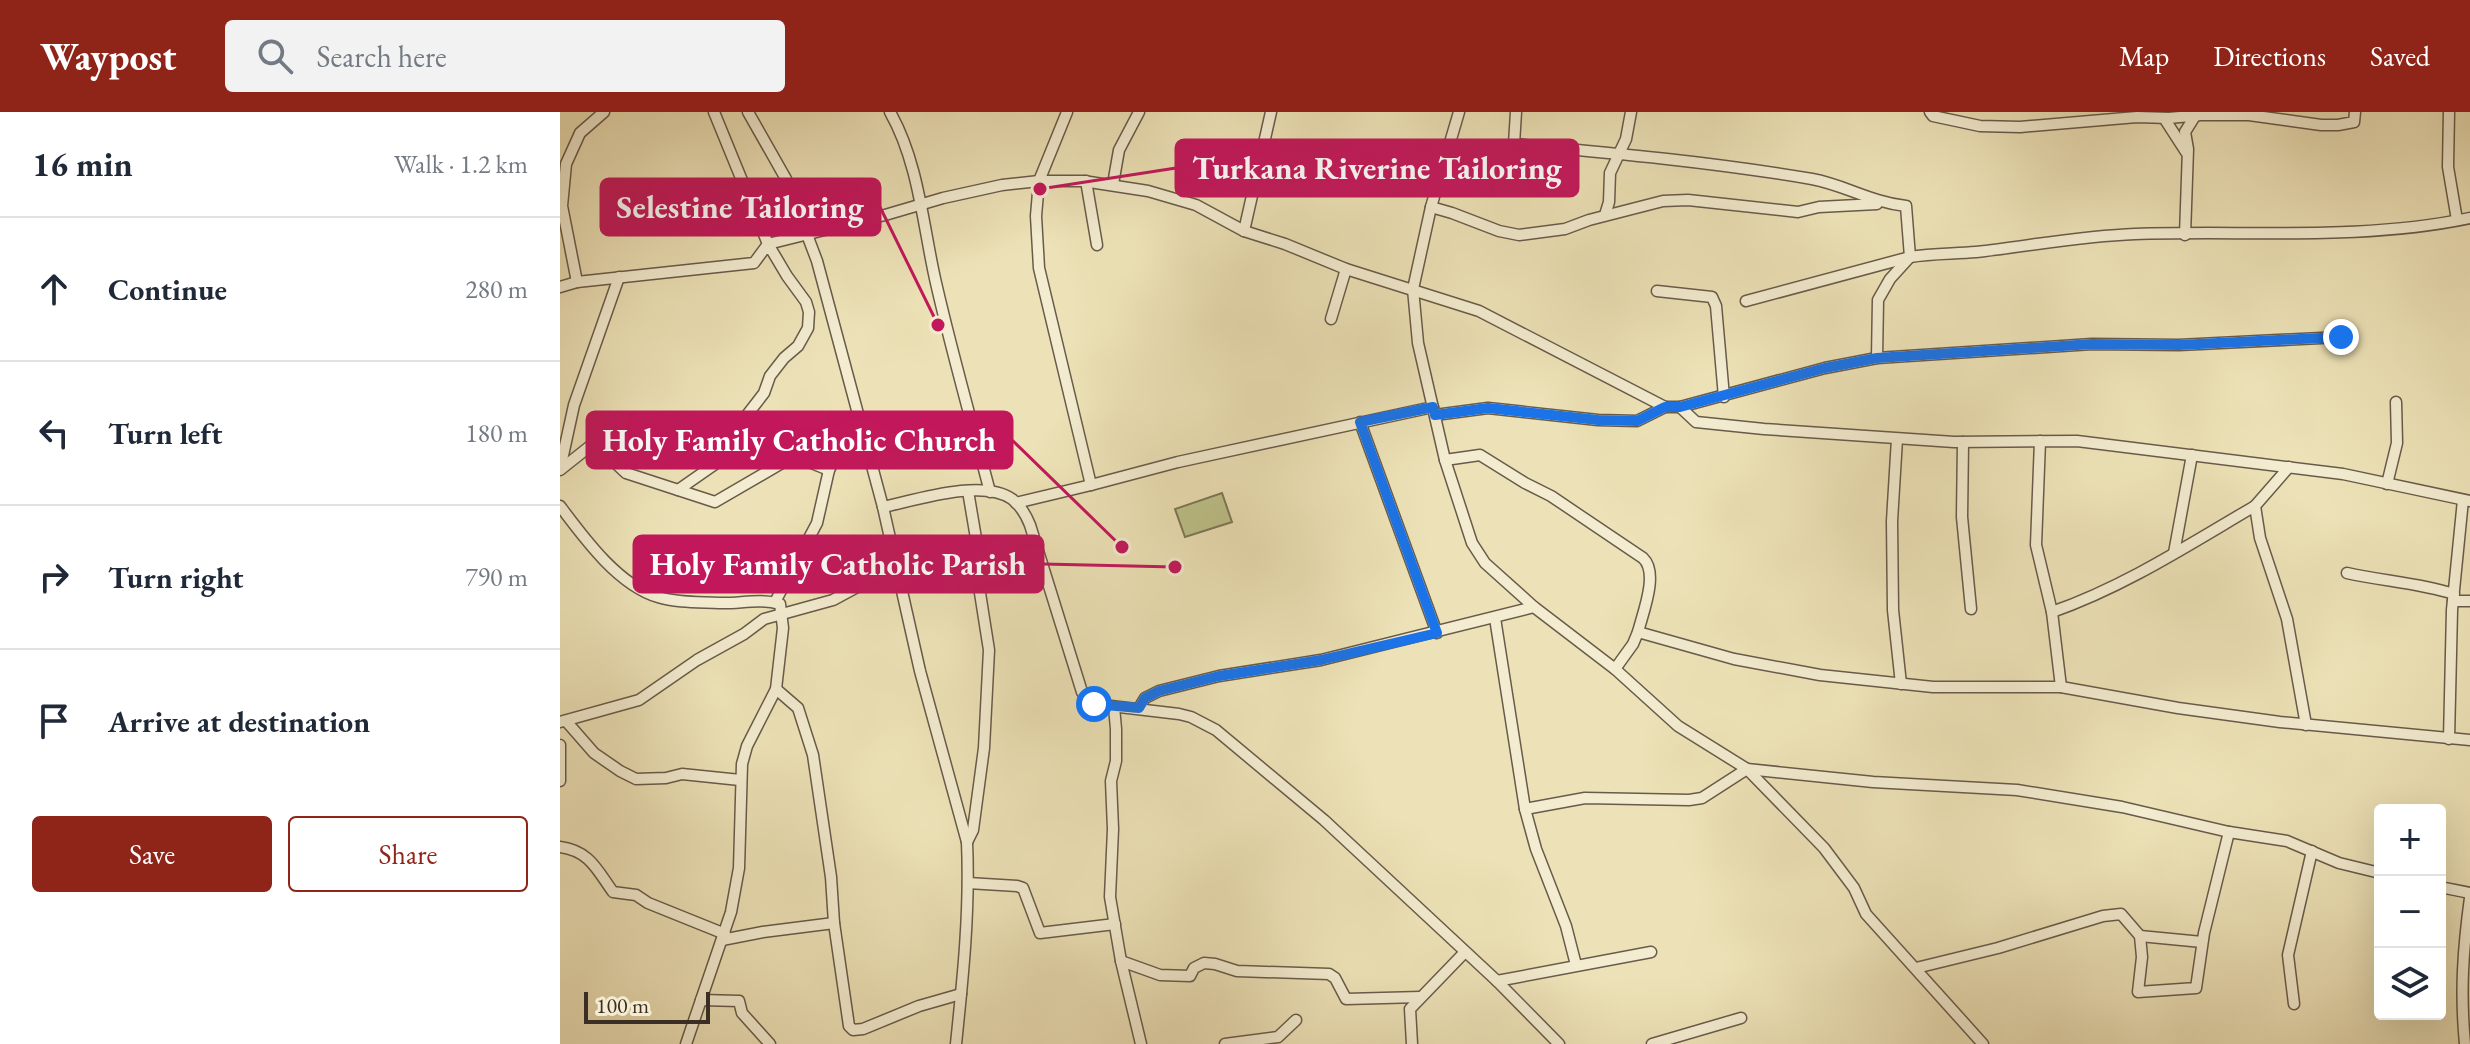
<!DOCTYPE html>
<meta charset="utf-8">
<style>
body{margin:0;font-family:"EB Garamond",serif;background:#f2f2f3;color:#1f2937}
.controls{position:absolute;right:24px;bottom:24px;display:grid;overflow:hidden;border-radius:8px;box-shadow:0 8px 32px #0002}
.controls button{width:72px;height:72px;display:grid;place-items:center;padding:0;border:0;border-bottom:2px solid #e0e1e3;background:#fff;color:#1f2937;font:40px sans-serif}
.scale{position:absolute;left:24px;bottom:20px;width:126px;box-sizing:border-box;padding-left:8px;border:4px solid #3b2e25;border-top:0;font-size:22px;line-height:28px;white-space:nowrap;color:#3b2e25;-webkit-text-stroke:6px #f3ecd0;paint-order:stroke}
.stop{position:absolute;width:24px;height:24px;margin:-18px;border:6px solid #1a73e8;border-radius:50%;background:#fff}
.stop.end{background:#1a73e8;border-color:#fff;box-shadow:0 2px 8px #0008}
.list{margin:0;padding:0;list-style:none}
h2{display:flex;justify-content:space-between;align-items:center;height:104px;margin:0;padding:0 32px;font-size:34px}
h2 small{font-size:26px;font-weight:400;color:#747a83}
.list li{display:grid;grid-template-columns:52px 1fr auto;gap:24px;align-items:center;box-sizing:border-box;height:144px;padding:0 32px;border-top:2px solid #e0e1e3}
.list b{display:block;font-size:30px;white-space:nowrap}
.list em{font-size:26px;font-style:normal;color:#747a83}
.actions{display:flex;gap:16px;padding:24px 32px}
.actions a{flex:1;padding:18px 0;border:2px solid #8f2418;border-radius:8px;text-align:center;font-size:28px;color:#8f2418}
.actions .main{background:#8f2418;color:#fff}
.icon{flex:none;width:44px;height:44px;fill:none;stroke:currentColor;stroke-width:2;stroke-linecap:round;stroke-linejoin:round}
.map{position:relative;flex:none;width:1910px;height:932px;overflow:hidden}
header{display:flex;align-items:center;gap:48px;box-sizing:border-box;height:112px;padding:0 40px;background:#8f2418;color:#fff}
header strong{font-size:38px}
nav{display:flex;gap:44px;margin-inline-start:auto;font-size:28px}
.search{width:560px;height:72px;background:#f2f2f3;display:flex;align-items:center;gap:20px;box-sizing:border-box;padding:0 28px;border-radius:8px;color:#747a83;font-size:30px}
main{display:flex}
aside{flex:1;background:#fff}
.map>svg:first-child{display:block}
.green{fill:#bec28a;stroke:#7c7858;stroke-width:2}
.lines{fill:none;stroke-linecap:round;stroke-linejoin:round}
.minor-casing{stroke:#685b4a;stroke-width:13}
.minor{stroke:#f3ecd0;stroke-width:10}
.route{stroke:#1a73e8;stroke-width:10}
.leader{fill:none;stroke:#c2185b;stroke-width:3}
.callout-dot{fill:#c2185b;stroke:#f3ecd0;stroke-width:3}
.callout{fill:#c2185b;stroke:#c2185b;stroke-width:3}
.callout-label{font-size:32px;text-anchor:middle;font-weight:bold;fill:#fff}
</style>
<header>
<strong>Waypost</strong>
<div class="search"><svg class="icon" aria-label="search" viewBox="0 0 24 24"><circle cx="10" cy="10" r="6"/><path d="M15 15l6 6"/></svg>Search here</div>
<nav><a>Map</a><a>Directions</a><a>Saved</a></nav>
</header>
<main>
<aside>
<h2>16 min<small>Walk · 1.2 km</small></h2>
<ul class="list">
<li><svg class="icon" aria-label="ahead" viewBox="0 0 24 24"><path d="M12 20V5M6 11l6-6 6 6"/></svg><div><b>Continue</b></div><em>280 m</em></li>
<li><svg class="icon" aria-label="left" viewBox="0 0 24 24"><path d="M17 20v-9H6M10 6l-5 5 5 5"/></svg><div><b>Turn left</b></div><em>180 m</em></li>
<li><svg class="icon" aria-label="right" viewBox="0 0 24 24"><path d="M7 20v-9h11M14 6l5 5-5 5"/></svg><div><b>Turn right</b></div><em>790 m</em></li>
<li><svg class="icon" aria-label="arrive" viewBox="0 0 24 24"><path d="M6 21V4h12l-3 4 3 4H6"/></svg><div><b>Arrive at destination</b></div></li>
</ul>
<div class="actions"><a class="main">Save</a><a>Share</a></div>
</aside>
<div class="map">
<svg width="1910" height="932" viewBox="0 0 1910 932">
<rect width="100%" height="100%" fill="#ede2b7"/>
<filter id="stains"><feTurbulence type="fractalNoise" baseFrequency=".0025" numOctaves="4"/><feColorMatrix values="0 0 0 0 .2 0 0 0 0 .09 0 0 0 0 .02 0 0 0 .5 -.17"/></filter>
<radialGradient id="worn" r=".72"><stop offset=".6" stop-color="#630" stop-opacity="0"/><stop offset="1" stop-color="#630" stop-opacity=".3"/></radialGradient>
<polygon class="green" points="662,381 672,410 625,425 615,397"/>
<g class="lines">
<defs>
<g id="minor">
<polyline points="154,0 208,132 325,103 383,86 442,73 479,69 523,69 588,79 636,93 684,119 725,132 786,157 919,199 1105,295 1120,295 1265,256 1317,246 1532,232 1619,233 1781,225"/>
<path d="M188,0l38,67 31,82 66,246 37,164 47,171c3,68 -4,135 -11,202"/>
<path d="M330,0c29,51 33,115 46,171 16,70 36,140 54,209"/>
<polyline points="899,0 871,95 853,177 858,231 885,348 912,431 925,451 974,495 1055,557 1118,614 1187,657 1264,736 1294,776 1306,802 1423,932"/>
<path d="M956,0l-2,32c99,9 199,18 298,35 33,6 58,23 94,27l4,51 -20,22 -12,21 -1,58"/>
<polyline points="1370,0 1373,4 1420,14 1460,15 1577,5 1609,6 1641,3 1689,3 1761,13 1778,13 1794,10 1795,0"/>
<polyline points="1889,0 1888,55 1897,108"/>
<polyline points="1604,6 1626,40"/>
<polyline points="526,69 537,133"/>
<polyline points="553,72 559,38 579,0"/>
<polyline points="871,95 892,101 939,119 959,123 1005,117 1029,108 1103,89 1128,88 1238,100 1259,95 1317,92"/>
<polyline points="1045,103 1049,90 1050,61 1066,27 1071,0"/>
<polyline points="684,119 711,0"/>
<polyline points="1625,123 1628,37 1625,20 1635,4"/>
<polyline points="17,170 2,94 6,52 20,21 44,0"/>
<polyline points="0,175 17,170 194,151 208,132 227,164 246,190 249,200 248,216 238,234 224,246 210,264 204,281 187,303 184,332 118,378"/>
<polyline points="1097,179 1152,185 1156,194 1164,285"/>
<path d="M1186,189l164,-44c22,-4 44,-3 66,-5 53,-6 105,-16 159,-18 111,-4 225,7 335,-16"/>
<polyline points="771,207 786,157"/>
<polyline points="1120,295 1136,310 1204,317 1394,330 1517,329 1783,362 1910,389"/>
<polyline points="875,303 928,296 1038,308 1077,309 1105,295"/>
<polyline points="800,310 877,521"/>
<polyline points="1337,327 1332,409 1333,498 1341,572"/>
<polyline points="1480,329 1476,433 1492,500 1501,575"/>
<polyline points="1403,330 1402,405 1411,497"/>
<path d="M885,348l35,-5 45,28 26,13 92,62c16,15 0,54 -5,74"/>
<polyline points="1729,355 1695,394 1700,426 1727,507 1746,613"/>
<polyline points="0,357 14,293 59,165"/>
<polyline points="0,358 34,331 66,361 155,390 234,344 269,358 279,338 301,315"/>
<polyline points="1827,372 1837,331 1836,290"/>
<polyline points="531,373 618,350 873,295"/>
<polyline points="456,391 531,373 479,156 476,104 479,69 507,0"/>
<path d="M0,394c24,32 58,79 98,91 19,6 41,5 61,6 20,1 41,-5 61,1l3,24 -7,61 -29,57 -5,18 -3,104 -8,44 -45,132"/>
<path d="M323,395c33,-7 100,-29 129,-8 9,7 14,16 18,26l52,167 6,8 6,4 85,10 12,3 25,13 108,90 173,161 62,63"/>
<polyline points="1614,441 1632,343"/>
<path d="M1787,461c36,8 73,10 107,21"/>
<polyline points="1893,489 1910,489"/>
<polyline points="215,490 257,411 269,358"/>
<path d="M1492,500c72,-25 138,-68 203,-106"/>
<polyline points="935,506 965,697 976,737 1006,814 1016,853"/>
<polyline points="1055,557 1073,532 1078,520 1174,547 1260,563 1373,575 1501,575 1618,596 1720,610 1910,628"/>
<polyline points="216,577 238,596 253,643 271,765 274,811 289,914 293,918 303,917 359,894 401,882"/>
<polyline points="554,595 556,617 556,649 551,669 553,717 550,785 561,849 581,932"/>
<polyline points="579,596 585,586 599,579 659,564 761,548 974,495"/>
<polyline points="6,609 34,641 60,659 76,667 106,666 122,662 180,668"/>
<polyline points="0,610 79,588 137,548 184,522 204,507 273,488 336,454"/>
<polyline points="1889,627 1892,498 1903,388"/>
<polyline points="0,633 0,669"/>
<polyline points="965,697 1025,686 1129,688 1142,686 1187,657 1313,670 1457,678 1562,695 1669,720 1727,729 1779,751 1820,761"/>
<polyline points="407,730 413,718 424,636 429,538 414,443 418,438 408,379"/>
<path d="M0,735c30,4 37,23 53,45l23,3 12,8 77,31"/>
<polyline points="408,771 457,774 463,776 480,821 555,812"/>
<polyline points="1880,775 1910,781"/>
<polyline points="1580,824 1642,830"/>
<polyline points="162,828 203,820 274,811"/>
<polyline points="561,849 600,863 630,864 634,856 644,851 655,852 677,859 769,862 775,866 786,887 861,885"/>
<polyline points="1356,856 1438,836 1543,804 1561,802 1580,824 1582,845 1578,880 1636,876 1644,821 1669,720"/>
<polyline points="937,869 1091,840"/>
<polyline points="141,888 179,889 182,901 210,932"/>
<polyline points="1734,892 1728,843 1752,739"/>
<polyline points="665,932 718,925 736,908"/>
<polyline points="852,932 850,897 905,840"/>
<polyline points="1092,932 1181,906"/>
<path d="M1905,932c-5,-52 -2,-95 5,-146"/>
</g>
</defs>
<use href="#minor" class="minor-casing"/>
<use href="#minor" class="minor"/>
</g>
<g class="lines">
<polyline class="route" points="534,592 579,596 585,586 599,579 659,564 761,548 877,521 800,310 873,295 875,303 928,296 1038,308 1077,309 1105,295 1120,295 1265,256 1317,246 1532,232 1619,233 1781,225"/>
</g>
<path class="leader" d="M480 77L616 56M378 213L320 95M562 435L452 328M615 455L483 452"/>
<g class="callout-dot">
<circle cx="480" cy="77" r="8"/>
<circle cx="378" cy="213" r="8"/>
<circle cx="562" cy="435" r="8"/>
<circle cx="615" cy="455" r="8"/>
</g>
<g class="callout">
<rect x="616" y="28" width="402" height="56" rx="8"/>
<rect x="41" y="67" width="279" height="56" rx="8"/>
<rect x="27" y="300" width="425" height="56" rx="8"/>
<rect x="74" y="424" width="409" height="56" rx="8"/>
</g>
<g class="callout-label">
<text x="817" y="67">Turkana Riverine Tailoring</text>
<text x="180" y="106">Selestine Tailoring</text>
<text x="239" y="339">Holy Family Catholic Church</text>
<text x="278" y="463">Holy Family Catholic Parish</text>
</g>
<rect width="100%" height="100%" filter="url(#stains)"/>
<rect width="100%" height="100%" fill="url(#worn)"/>
</svg>
<div class="controls">
<button>+</button>
<button>−</button>
<button><svg class="icon" aria-label="layers" viewBox="0 0 24 24"><path d="M12 4l9 5-9 5-9-5zM3 14l9 5 9-5"/></svg></button>
</div>
<div class="scale">100 m</div>
<div class="stop" style="left:534px;top:592px"></div>
<div class="stop end" style="left:1781px;top:225px"></div>
</div>
</main>
